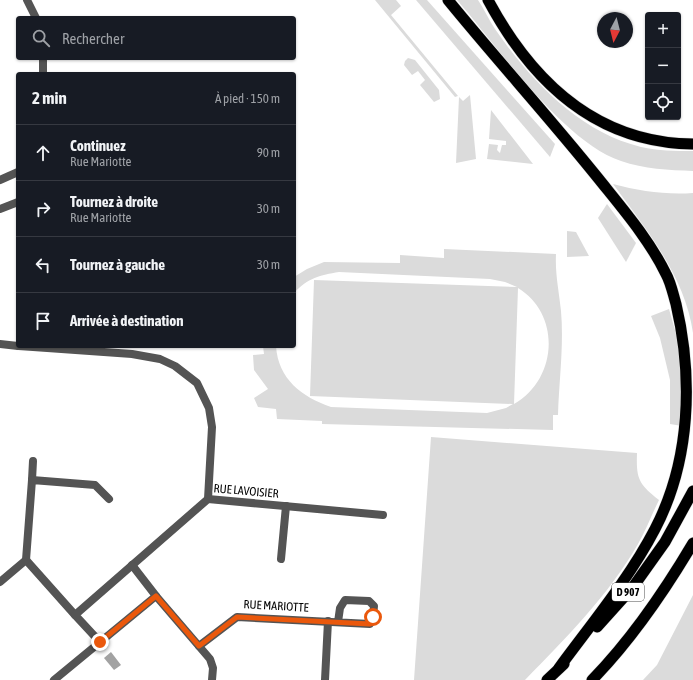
<!DOCTYPE html>
<html lang="fr">
<meta charset="utf-8">
<style>
body{margin:0;font-family:"Asap Condensed",sans-serif;background:#242831;color:#f1f3f6}
.controls{position:absolute;right:12px;top:12px;display:grid;overflow:hidden;border-radius:4px;box-shadow:0 1px 3px #0004}
.controls button{width:36px;height:36px;display:grid;place-items:center;padding:0;border:0;border-bottom:1px solid #363941;background:#171b24;color:#f1f3f6;font:20px sans-serif}
.compass{position:absolute;left:597px;top:12px;width:36px;height:36px;border-radius:50%;background:#171b24;box-shadow:0 1px 3px #0004;rotate:187deg}
.stop{position:absolute;width:12px;height:12px;margin:-9px;border:3px solid #ea580c;border-radius:50%;background:#fff}
.stop.end{background:#ea580c;border-color:#fff;box-shadow:0 1px 4px #0008}
.list{margin:0;padding:0;list-style:none}
h2{display:flex;justify-content:space-between;align-items:center;height:52px;margin:0;padding:0 16px;font-size:17px}
h2 small{font-size:13px;font-weight:400;color:#9ea1a6}
.list li{display:grid;grid-template-columns:26px 1fr auto;gap:12px;align-items:center;box-sizing:border-box;height:56px;padding:0 16px;border-top:1px solid #363941}
.list b{display:block;font-size:15px;white-space:nowrap}
.list p{margin:0;font-size:13px;white-space:nowrap;color:#9ea1a6}
.list em{font-size:13px;font-style:normal;color:#9ea1a6}
.icon{flex:none;width:22px;height:22px;fill:none;stroke:currentColor;stroke-width:2;stroke-linecap:round;stroke-linejoin:round}
.map{position:relative;flex:none;width:693px;height:680px;overflow:hidden}
.search{position:absolute;background:#171b24;box-shadow:0 1px 3px #0004;left:16px;top:16px;width:280px;height:44px;display:flex;align-items:center;gap:10px;box-sizing:border-box;padding:0 14px;border-radius:4px;color:#9ea1a6;font-size:15px}
.panel{position:absolute;background:#171b24;box-shadow:0 1px 3px #0004;left:16px;top:72px;width:280px;height:276px;border-radius:4px}
.map>svg:first-child{display:block}
.green{fill:#dbdbdb;fill-rule:evenodd}
.water{fill:#a2a2a2}
.lines{fill:none;stroke-linecap:round;stroke-linejoin:round}
.trunk-casing{stroke:#dbdbdb;stroke-width:12}
.minor{stroke:#545454;stroke-width:8}
.trunk{stroke:#000;stroke-width:11}
.route{stroke:#ea580c;stroke-width:5}
.labels{text-anchor:middle;dominant-baseline:central;stroke-width:3;stroke-linejoin:round;paint-order:stroke}
.shield{fill:#fff;stroke:#4c4c4c;stroke-width:1}
.shield-label{font-size:11px;font-weight:bold;fill:#000}
.street-label{font-size:12px;fill:#000;stroke:#fff}
</style>
<div class="map">
<svg width="693" height="680" viewBox="0 0 693 680">
<rect width="100%" height="100%" fill="#fff"/>
<g class="green">
<polygon points="375,0 396,0 401,6 391,15 458,96 455,97"/>
<polygon points="416,0 427,0 555,144 550,157"/>
<path d="M457,0h21c6,9 11,20 17,29 35,51 84,103 146,118 17,4 35,4 52,4v20c-24,-1 -49,-2 -72,-10 -58,-19 -124,-115 -164,-161z"/>
<polygon points="408,58 415,60 439,90 440,99 434,102 420,85 425,80 418,71 412,75 404,65 405,61"/>
<polygon points="470,95 476,159 456,163 459,97 463,101"/>
<polygon points="491,110 533,164 487,159 489,144 498,145 497,150 500,153 502,145 506,145 506,141 489,139"/>
<path d="M613,184c26,7 53,11 80,9v140c-8,-57 -47,-104 -80,-149z"/>
<polygon points="607,204 636,243 626,262 598,218"/>
<polygon points="567,231 576,232 589,256 567,257"/>
<path d="M444,249l112,5c-1,20 3,37 5,57 3,34 -2,70 -3,104h-5v15l-231,-6v-3l-45,-2 -1,-10 -18,-2 -4,-9 14,-9 -14,-19 -1,-15 11,-1 -1,-8h13c2,33 26,51 55,61l156,6 19,-5 7,-4 -203,-8 4,-116 203,7 -12,-5 -15,-3 -151,-7c-19,3 -31,6 -45,21v-16l13,-8 17,-7 76,1v-8l44,3zM518,288c44,27 39,92 -4,116z"/>
<polygon points="669,309 680,348 682,426 670,424 670,380 660,338 651,316"/>
<path d="M431,437l206,16c-1,26 2,31 22,47 -7,14 -13,30 -21,44 -30,52 -72,94 -113,136h-111z"/>
<polygon points="693,595 693,680 643,680 657,665"/>
</g>
<polygon class="water" points="111,652 121,665 114,670 104,658"/>
<g class="lines">
<defs>
<g id="trunk">
<path d="M448,0c49,60 101,117 150,178 24,30 51,61 68,96 5,9 7,20 10,30 17,73 15,156 -21,225 -26,50 -63,94 -96,139"/>
<path d="M488,0c44,82 108,143 205,144"/>
<polyline points="597,627 633,587 665,542 693,491"/>
<polyline points="547,680 564,664"/>
<path d="M592,680c40,-41 72,-88 101,-137"/>
</g>
</defs>
<use href="#trunk" class="trunk-casing"/>
<g class="minor">
<polyline points="27,0 36,18"/>
<polyline points="43,74 43,58"/>
<polyline points="0,180 18,172"/>
<polyline points="0,209 18,202"/>
<polyline points="0,344 18,346"/>
<polyline points="19,346 132,354 160,359 175,366 197,383 209,408 212,427 208,499"/>
<polyline points="32,480 33,461"/>
<polyline points="281,559 286,506"/>
<polyline points="26,560 75,615"/>
<polyline points="0,582 26,560 32,480 95,485 109,499"/>
<polyline points="156,596 210,659 213,668 212,680"/>
<polyline points="100,642 75,615 208,499 383,515"/>
<polyline points="199,646 237,617 370,624 373,617 374,606 369,601 345,600 340,608 338,622"/>
<polyline points="54,680 156,596 132,565"/>
<polyline points="325,680 328,621"/>
</g>
<use href="#trunk" class="trunk"/>
</g>
<g class="lines">
<polyline class="route" points="100,642 156,596 199,646 237,617 370,624 373,617"/>
</g>
<g class="labels">
<rect class="shield" x="612" y="583" width="32" height="18" rx="3"/>
<g class="shield-label">
<text x="628" y="592">D 907</text>
</g>
<g class="street-label">
<text transform="translate(246 491) rotate(5)">RUE LAVOISIER</text>
<text transform="translate(276 606) rotate(3)">RUE MARIOTTE</text>
</g>
</g>
</svg>
<div class="controls">
<button>+</button>
<button>−</button>
<button><svg class="icon" aria-label="locate" viewBox="0 0 24 24"><circle cx="12" cy="12" r="6"/><path d="M12 2v4M12 18v4M2 12h4M18 12h4"/></svg></button>
</div>
<svg class="compass" viewBox="-18 -18 36 36"><path d="M0-13l5 13h-10z" fill="#e53935"/><path d="M0 13l5-13h-10z" fill="#9ea1a6"/></svg>
<div class="stop" style="left:373px;top:617px"></div>
<div class="stop end" style="left:100px;top:642px"></div>
<div class="search"><svg class="icon" aria-label="search" viewBox="0 0 24 24"><circle cx="10" cy="10" r="6"/><path d="M15 15l6 6"/></svg>Rechercher</div>
<section class="panel">
<h2>2 min<small>À pied · 150 m</small></h2>
<ul class="list">
<li><svg class="icon" aria-label="ahead" viewBox="0 0 24 24"><path d="M12 20V5M6 11l6-6 6 6"/></svg><div><b>Continuez</b><p>Rue Mariotte</p></div><em>90 m</em></li>
<li><svg class="icon" aria-label="right" viewBox="0 0 24 24"><path d="M7 20v-9h11M14 6l5 5-5 5"/></svg><div><b>Tournez à droite</b><p>Rue Mariotte</p></div><em>30 m</em></li>
<li><svg class="icon" aria-label="left" viewBox="0 0 24 24"><path d="M17 20v-9H6M10 6l-5 5 5 5"/></svg><div><b>Tournez à gauche</b></div><em>30 m</em></li>
<li><svg class="icon" aria-label="arrive" viewBox="0 0 24 24"><path d="M6 21V4h12l-3 4 3 4H6"/></svg><div><b>Arrivée à destination</b></div></li>
</ul>
</section>
</div>
